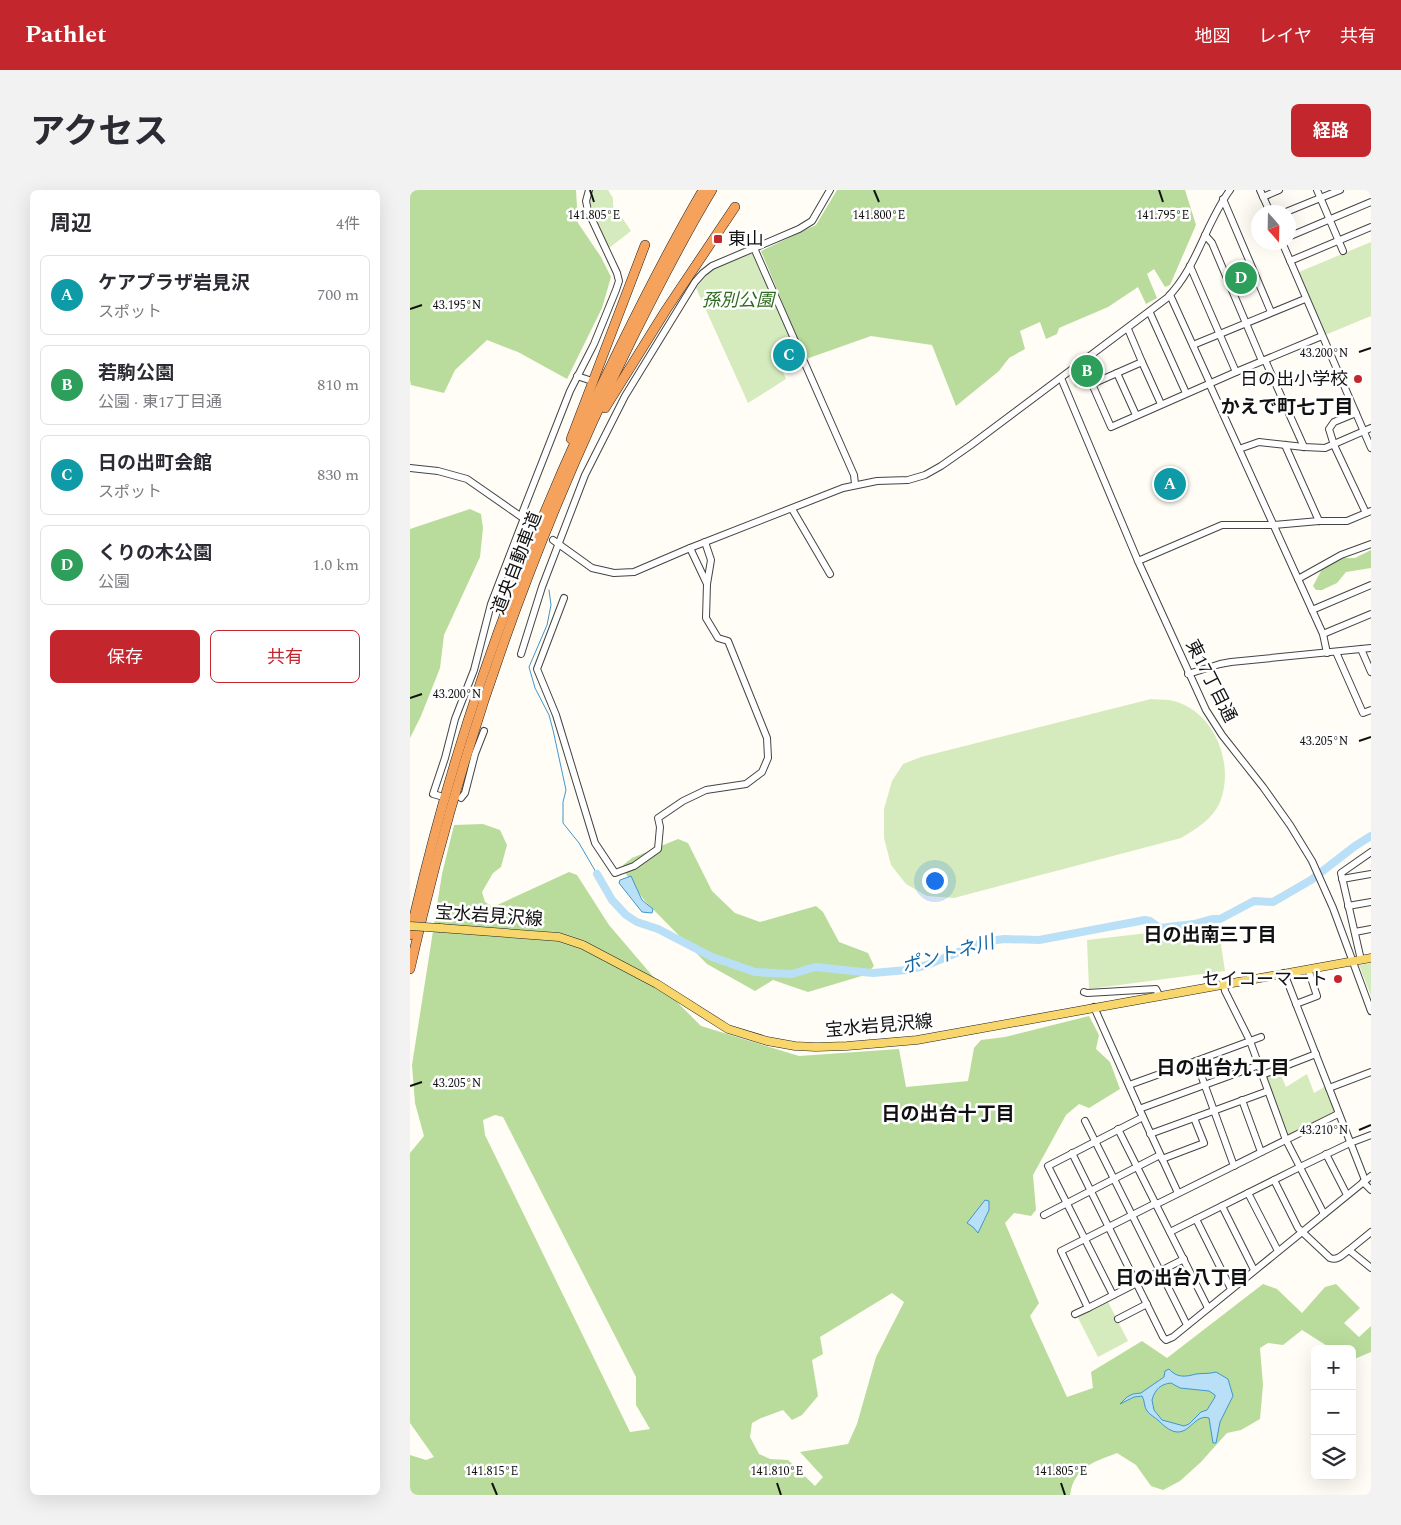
<!DOCTYPE html>
<html lang="ja">
<meta charset="utf-8">
<style>
body{margin:0;font-family:Spectral,"Noto Sans JP",serif;background:#f2f2f3;color:#2b2b33}
.controls{position:absolute;right:15px;bottom:15px;display:grid;overflow:hidden;border-radius:8px;box-shadow:0 5px 20px #0002}
.controls button{width:45px;height:45px;display:grid;place-items:center;padding:0;border:0;border-bottom:1px solid #e1e1e2;background:#fff;color:#2b2b33;font:25px sans-serif}
.compass{position:absolute;left:841px;top:15px;width:45px;height:45px;border-radius:50%;background:#fff;box-shadow:0 5px 20px #0002;rotate:160deg}
.you{position:absolute;left:524px;top:690px;width:18px;height:18px;margin:-12px;border:4px solid #fff;border-radius:50%;background:#1a73e8;box-shadow:0 0 0 8px #1a73e833}
.badge{display:grid;place-items:center;width:32px;height:32px;border-radius:50%;background:#c4262e;color:#fff;font-size:16px;font-weight:700}
.pin{position:absolute;translate:-50% -50%;border:2px solid #fff;box-shadow:0 1px 5px #0006}
.list{margin:0;padding:0;list-style:none}
h2{display:flex;justify-content:space-between;align-items:center;height:65px;margin:0;padding:0 20px;font-size:21px}
h2 small{font-size:16px;font-weight:400;color:#7c7c81}
.list li{display:grid;grid-template-columns:32px 1fr auto;gap:15px;align-items:center;box-sizing:border-box;height:80px;margin:0 10px 10px;padding:0 10px;border:1px solid #e1e1e2;border-radius:8px}
.list b{display:block;font-size:19px;white-space:nowrap}
.list p{margin:0;font-size:16px;white-space:nowrap;color:#7c7c81}
.list em{font-size:16px;font-style:normal;color:#7c7c81}
.actions{display:flex;gap:10px;padding:15px 20px}
.actions a{flex:1;padding:11px 0;border:1px solid #c4262e;border-radius:8px;text-align:center;font-size:18px;color:#c4262e}
.actions .main{background:#c4262e;color:#fff}
.icon{flex:none;width:28px;height:28px;fill:none;stroke:currentColor;stroke-width:2;stroke-linecap:round;stroke-linejoin:round}
.map{position:relative;flex:none;width:961px;height:1305px;overflow:hidden;border-radius:8px}
header{display:flex;align-items:center;gap:30px;box-sizing:border-box;height:70px;padding:0 25px;background:#c4262e;color:#fff}
header strong{font-size:24px}
nav{display:flex;gap:28px;margin-inline-start:auto;font-size:18px}
.intro{display:flex;align-items:center;justify-content:space-between;box-sizing:border-box;height:120px;padding:0 30px}
h1{margin:0;font-size:35px}
.button{padding:12px 22px;border-radius:8px;background:#c4262e;color:#fff;font-size:18px;font-weight:700}
main{display:flex;gap:30px;padding:0 30px}
aside{flex:1;background:#fff;border-radius:8px;box-shadow:0 5px 20px #0002}
.map>svg:first-child{display:block}
</style>
<header>
<strong>Pathlet</strong>
<nav><a>地図</a><a>レイヤ</a><a>共有</a></nav>
</header>
<div class="intro"><h1>アクセス</h1><a class="button">経路</a></div>
<main>
<aside>
<h2>周辺<small>4件</small></h2>
<ul class="list">
<li><span class="badge" style="background:#0f9aa8">A</span><div><b>ケアプラザ岩見沢</b><p>スポット</p></div><em>700 m</em></li>
<li><span class="badge" style="background:#2e9e5b">B</span><div><b>若駒公園</b><p>公園 · 東17丁目通</p></div><em>810 m</em></li>
<li><span class="badge" style="background:#0f9aa8">C</span><div><b>日の出町会館</b><p>スポット</p></div><em>830 m</em></li>
<li><span class="badge" style="background:#2e9e5b">D</span><div><b>くりの木公園</b><p>公園</p></div><em>1.0 km</em></li>
</ul>
<div class="actions"><a class="main">保存</a><a>共有</a></div>
</aside>
<div class="map">
<svg width="961" height="1305" viewBox="0 0 961 1305">
<rect width="100%" height="100%" fill="#fffdf5"/>
<g fill="#d5ebbd">
<path d="M 182,0 L 198,0 L 203,8 L 203,15 L 206,23 L 211,26 L 221,41 L 199,58 C 190,42 173,18 182,0 Z"/>
<polygon points="961,52 961,126 915,145 889,82"/>
<polygon points="342,63 382,152 364,161 376,189 338,213 286,98 303,78"/>
<polygon points="840,74 848,92 823,102 815,83"/>
<polygon points="680,175 686,190 665,197 662,188"/>
<path d="M 741,509 C 748,510 757,509 764,511 C 805,522 825,575 810,612 C 803,629 786,639 771,648 L 544,708 L 517,706 L 496,694 L 481,675 L 474,648 L 474,619 L 482,591 L 493,574 L 511,567 Z"/>
<polygon points="808,735 815,781 679,799 677,750"/>
<polygon points="961,773 961,806 949,775"/>
<polygon points="869,881 876,897 897,884 904,903 916,896 927,923 876,948 854,886"/>
<polygon points="697,1110 718,1151 688,1167 667,1126"/>
</g>
<g fill="#b9dc9c" fill-rule="evenodd">
<polygon points="0,0 166,0 168,33 191,67 201,87 192,118 157,189 108,162 77,150 45,180 34,203 1,195 0,190"/>
<polygon points="427,0 775,0 786,35 760,95 755,97 744,79 737,84 747,108 736,114 728,97 698,117 649,138 647,144 636,149 630,132 610,141 615,159 599,168 589,181 546,216 522,155 461,146 396,169 351,61 406,35"/>
<polygon points="60,319 71,324 73,338 70,367 34,445 30,478 11,526 0,548 0,339"/>
<polygon points="961,360 961,378 936,382 927,393 912,400 906,400 903,396 912,379 919,374 933,368 945,368"/>
<path d="M 73,634 L 90,640 L 97,655 L 91,677 L 83,683 L 72,702 L 75,712 L 83,717 L 159,682 L 167,685 L 199,735 L 252,797 L 291,836 L 389,866 L 489,859 L 496,897 L 558,891 L 564,858 L 571,850 L 595,847 L 679,826 L 689,845 L 686,859 L 700,872 L 710,899 L 679,918 L 669,914 L 656,925 L 623,985 L 626,1020 L 621,1026 L 604,1023 L 595,1033 L 629,1113 L 620,1126 L 657,1207 L 683,1198 L 681,1182 L 732,1151 L 757,1168 L 853,1094 L 867,1099 L 892,1123 L 915,1097 L 926,1094 L 950,1118 L 934,1133 L 949,1147 L 961,1136 L 961,1162 L 942,1170 L 942,1159 L 922,1159 L 892,1140 L 873,1155 L 858,1153 L 850,1158 L 853,1195 L 850,1229 L 831,1240 L 817,1243 L 791,1272 L 770,1291 L 753,1300 L 741,1296 L 726,1275 L 707,1263 C 684,1272 664,1277 660,1305 L 0,1305 L 0,1265 L 16,1270 L 24,1267 L 0,1233 L 0,963 L 14,946 L 5,913 L 2,875 L 32,684 L 44,635 ZM 85,925 L 93,927 L 226,1187 L 226,1215 L 240,1239 L 220,1242 L 75,945 L 73,930 ZM 482,1103 L 494,1112 L 466,1167 L 447,1234 L 438,1254 L 390,1262 L 413,1287 L 405,1296 L 378,1270 L 360,1269 L 349,1264 L 340,1247 L 342,1233 L 351,1228 L 373,1220 L 382,1230 L 392,1225 L 408,1206 L 402,1170 L 413,1164 L 410,1147 Z"/>
<polygon points="268,649 278,653 302,701 325,723 350,732 406,716 413,722 429,752 458,763 464,776 455,785 398,802 363,790 345,801 297,774 234,710 216,684 213,675 222,668"/>
</g>
<g fill="#b9e0f7" stroke="#3f96cf" fill-rule="evenodd">
<polygon points="221,686 232,710 243,719 242,723 232,722 209,693 210,690"/>
<polygon points="575,1010 579,1011 579,1020 568,1043 563,1037 557,1033"/>
<path d="M 759,1179 C 767,1188 775,1187 786,1184 C 793,1183 799,1184 806,1182 L 818,1189 L 823,1206 L 810,1232 L 806,1253 L 803,1253 L 799,1228 C 781,1222 777,1260 749,1231 C 746,1228 740,1225 737,1221 C 734,1217 735,1211 732,1206 L 724,1207 L 710,1214 L 717,1207 L 723,1204 L 731,1203 L 754,1187 L 755,1181 ZM 761,1193 L 770,1198 L 799,1201 L 805,1205 L 805,1207 L 797,1220 L 791,1222 L 779,1234 L 774,1236 L 752,1230 L 744,1220 L 742,1210 C 745,1199 751,1194 761,1193 Z"/>
</g>
<g fill="none" stroke-linecap="round" stroke-linejoin="round">
<polyline stroke="#3f96cf" stroke-width="1" points="139,400 141,415 137,435 119,477 125,498 139,525 143,540 156,600 153,612 153,633 169,653 187,684"/>
<polyline stroke="#b9e0f7" stroke-width="8" points="187,684 202,710 216,725 227,732 248,739 302,767 345,782 382,784 405,777 463,783 497,780 517,775 573,752 594,749 629,750 735,730 740,731 750,738 784,734 802,729 810,729 844,711 863,712 901,690 945,656 961,646"/>
<g stroke="#444" stroke-width="8">
<g id="minor">
<polyline points="850,0 860,22"/>
<polyline points="907,0 933,61"/>
<polyline points="853,7 869,0"/>
<polyline points="813,9 861,122"/>
<polyline points="876,22 930,0"/>
<polyline points="795,45 802,53 852,171"/>
<polyline points="878,47 961,12"/>
<polyline points="872,52 961,258"/>
<polyline points="344,58 444,285 445,294"/>
<polyline points="880,71 961,37"/>
<polyline points="780,76 826,182"/>
<polyline points="760,105 800,193"/>
<polyline points="740,123 776,203"/>
<polyline points="718,139 732,172 682,194 701,237 826,182 912,146"/>
<polyline points="783,155 895,109"/>
<polyline points="855,170 894,257"/>
<polyline points="732,172 751,214"/>
<polyline points="707,183 726,225"/>
<polyline points="167,186 179,190"/>
<polyline points="651,188 728,371 796,520 812,545 853,597 880,635 902,671 923,718 961,821"/>
<polyline points="799,193 913,444 917,463"/>
<polyline points="946,223 924,232 919,239 924,255 956,323"/>
<polyline points="875,255 909,331"/>
<polyline points="829,259 849,252 894,257 915,258 961,238"/>
<polyline points="0,278 28,281 57,289 123,335"/>
<polyline points="382,319 420,384"/>
<polyline points="111,326 160,201 184,154 206,100 209,91 207,83 178,21 176,11 179,0"/>
<path d="M 143,350 L 182,378 L 204,383 L 224,382 L 280,358 L 433,298 L 467,291 L 498,290 L 515,285 L 531,276 L 561,255 L 757,108 C 787,78 795,34 820,0"/>
<polyline points="280,358 297,394 301,370 295,352"/>
<polyline points="728,371 812,335 864,335 909,331 937,331 961,321"/>
<polyline points="888,389 931,365 961,354"/>
<polyline points="154,408 127,479 146,525 185,653 205,683 224,676 248,659 250,637 248,628 273,611 296,600 336,594 352,582 358,568 357,548 318,451 308,448 296,428 297,394"/>
<polyline points="902,420 961,395"/>
<polyline points="913,444 961,424"/>
<polyline points="951,459 961,482"/>
<polyline points="926,462 953,523 961,520"/>
<polyline points="111,464 132,397 175,285 215,206 285,92 293,83 302,76 389,39 402,31 420,0"/>
<polyline points="778,484 810,474 821,472 961,458"/>
<polyline points="30,606 23,604 35,568 45,529 64,480 81,414 114,328"/>
<polyline points="51,608 55,603 65,564 74,541"/>
<polyline points="932,689 961,684"/>
<polyline points="938,716 961,712"/>
<polyline points="945,742 961,739"/>
<polyline points="951,770 931,683 961,662"/>
<polyline points="874,783 955,990"/>
<polyline points="814,795 815,801 840,851 876,950 914,1024"/>
<polyline points="674,802 677,803 746,799 749,805"/>
<polyline points="886,814 907,806 898,779"/>
<polyline points="684,817 733,927 638,976 703,1105"/>
<polyline points="852,885 906,864"/>
<polyline points="719,895 786,871"/>
<polyline points="919,898 961,882"/>
<polyline points="832,910 851,962"/>
<polyline points="729,919 849,875"/>
<polyline points="733,927 768,1003"/>
<polyline points="675,931 777,1135"/>
<polyline points="708,939 798,1118"/>
<polyline points="740,944 784,928"/>
<polyline points="662,963 753,1147 756,1150 763,1147 961,986"/>
<polyline points="916,964 937,1005"/>
<polyline points="752,969 794,953 784,928 858,901"/>
<polyline points="824,976 786,871 851,847"/>
<path d="M 864,990 L 888,1038 L 920,1068 C 928,1071 933,1064 939,1060 L 961,1078"/>
<polyline points="953,992 961,1000"/>
<polyline points="838,1003 868,1061"/>
<polyline points="747,1014 928,924"/>
<polyline points="812,1016 844,1080"/>
<polyline points="634,1025 750,965"/>
<polyline points="786,1029 821,1099"/>
<polyline points="760,1042 890,977 940,953 961,945"/>
<polyline points="939,1060 961,1042"/>
<polyline points="678,1118 774,1069"/>
<polyline points="665,1124 678,1118 651,1061 746,1013"/>
<polyline points="708,1129 737,1114"/>
</g>
</g>
<g stroke="#222" stroke-width="9">
<polyline id="major" points="30,738 149,747 173,755 247,794 318,839 357,851 385,856 406,857 437,856 507,850 961,768"/>
</g>
<g stroke="#222" stroke-width="10">
<g id="highway">
<polyline points="195,218 256,120 325,17"/>
<polyline points="161,249 235,55"/>
<path d="M 0,745 C 45,542 118,343 210,157 C 236,104 263,51 293,0"/>
<path d="M 0,779 C 49,561 123,349 222,149 C 247,99 273,48 302,0"/>
</g>
</g>
<use href="#minor" stroke="#fff" stroke-width="6"/>
<use href="#major" stroke="#f9d66b" stroke-width="8"/>
<use href="#highway" stroke="#f5a25d" stroke-width="9"/>
<g stroke="#222" stroke-width="9" stroke-linecap="butt">
<polyline id="major-bridge" points="0,736 30,738"/>
</g>
<use href="#major-bridge" stroke="#f9d66b" stroke-width="8"/>
</g>
<path fill="none" stroke="#111" stroke-width="2" d="M 180,0 L 184,12M 464,0 L 469,12M 749,0 L 753,12M 0,119 L 12,115M 949,162 L 961,158M 0,508 L 12,504M 949,551 L 961,547M 0,896 L 12,892M 949,940 L 961,935M 82,1293 L 87,1305M 367,1293 L 371,1305M 651,1293 L 655,1305"/>
<g fill="#c4262e" stroke="#fff" stroke-width="2">
<rect x="303" y="44" width="10" height="10" rx="2.5"/>
<circle cx="948" cy="189" r="5"/>
<circle cx="928" cy="789" r="5"/>
</g>
<g text-anchor="middle" dominant-baseline="central" stroke-width="5" stroke-linejoin="round" paint-order="stroke">
<g font-size="18" fill="#111" stroke="#fff" text-anchor="end">
<text x="318" y="49" text-anchor="start">東山</text>
<text x="938" y="189">日の出小学校</text>
<text x="918" y="789">セイコーマート</text>
</g>
<g font-size="18" font-style="italic" fill="#2f6b1f" stroke="#fff">
<text x="328" y="110">孫別公園</text>
</g>
<g font-size="18" fill="#111" stroke="#fff">
<text transform="translate(107 373) rotate(-69)">道央自動車道</text>
<text transform="translate(801 491) rotate(63)">東17丁目通</text>
<text transform="translate(79 726) rotate(4)">宝水岩見沢線</text>
<text transform="translate(469 836) rotate(-5)">宝水岩見沢線</text>
</g>
<g font-size="19" font-weight="bold" fill="#111" stroke="#fff">
<text x="877" y="217">かえで町七丁目</text>
<text x="800" y="745">日の出南三丁目</text>
<text x="813" y="878">日の出台九丁目</text>
<text x="538" y="924">日の出台十丁目</text>
<text x="772" y="1088">日の出台八丁目</text>
</g>
<g font-size="19" font-style="italic" fill="#1768a6" stroke="#fff">
<text transform="translate(538 765) rotate(-16)">ポントネ川</text>
</g>
</g>
<g font-size="12" text-anchor="middle" fill="#111" stroke="#fff" stroke-width="5" stroke-linejoin="round" paint-order="stroke">
<text x="184" y="29">141.805°E</text>
<text x="469" y="29">141.800°E</text>
<text x="753" y="29">141.795°E</text>
<text x="47" y="119">43.195°N</text>
<text x="914" y="167">43.200°N</text>
<text x="47" y="508">43.200°N</text>
<text x="914" y="555">43.205°N</text>
<text x="47" y="897">43.205°N</text>
<text x="914" y="944">43.210°N</text>
<text x="82" y="1285">141.815°E</text>
<text x="367" y="1285">141.810°E</text>
<text x="651" y="1285">141.805°E</text>
</g>
</svg>
<div class="controls">
<button>+</button>
<button>−</button>
<button><svg class="icon" aria-label="layers" viewBox="0 0 24 24"><path d="M12 4l9 5-9 5-9-5zM3 14l9 5 9-5"/></svg></button>
</div>
<svg class="compass" viewBox="-18 -18 36 36"><path d="M0-13l5 13h-10z" fill="#e53935"/><path d="M0 13l5-13h-10z" fill="#7c7c81"/></svg>
<div class="you"></div>
<div class="pin badge" style="left:760px;top:294px;background:#0f9aa8">A</div>
<div class="pin badge" style="left:677px;top:181px;background:#2e9e5b">B</div>
<div class="pin badge" style="left:379px;top:165px;background:#0f9aa8">C</div>
<div class="pin badge" style="left:831px;top:88px;background:#2e9e5b">D</div>
</div>
</main>
